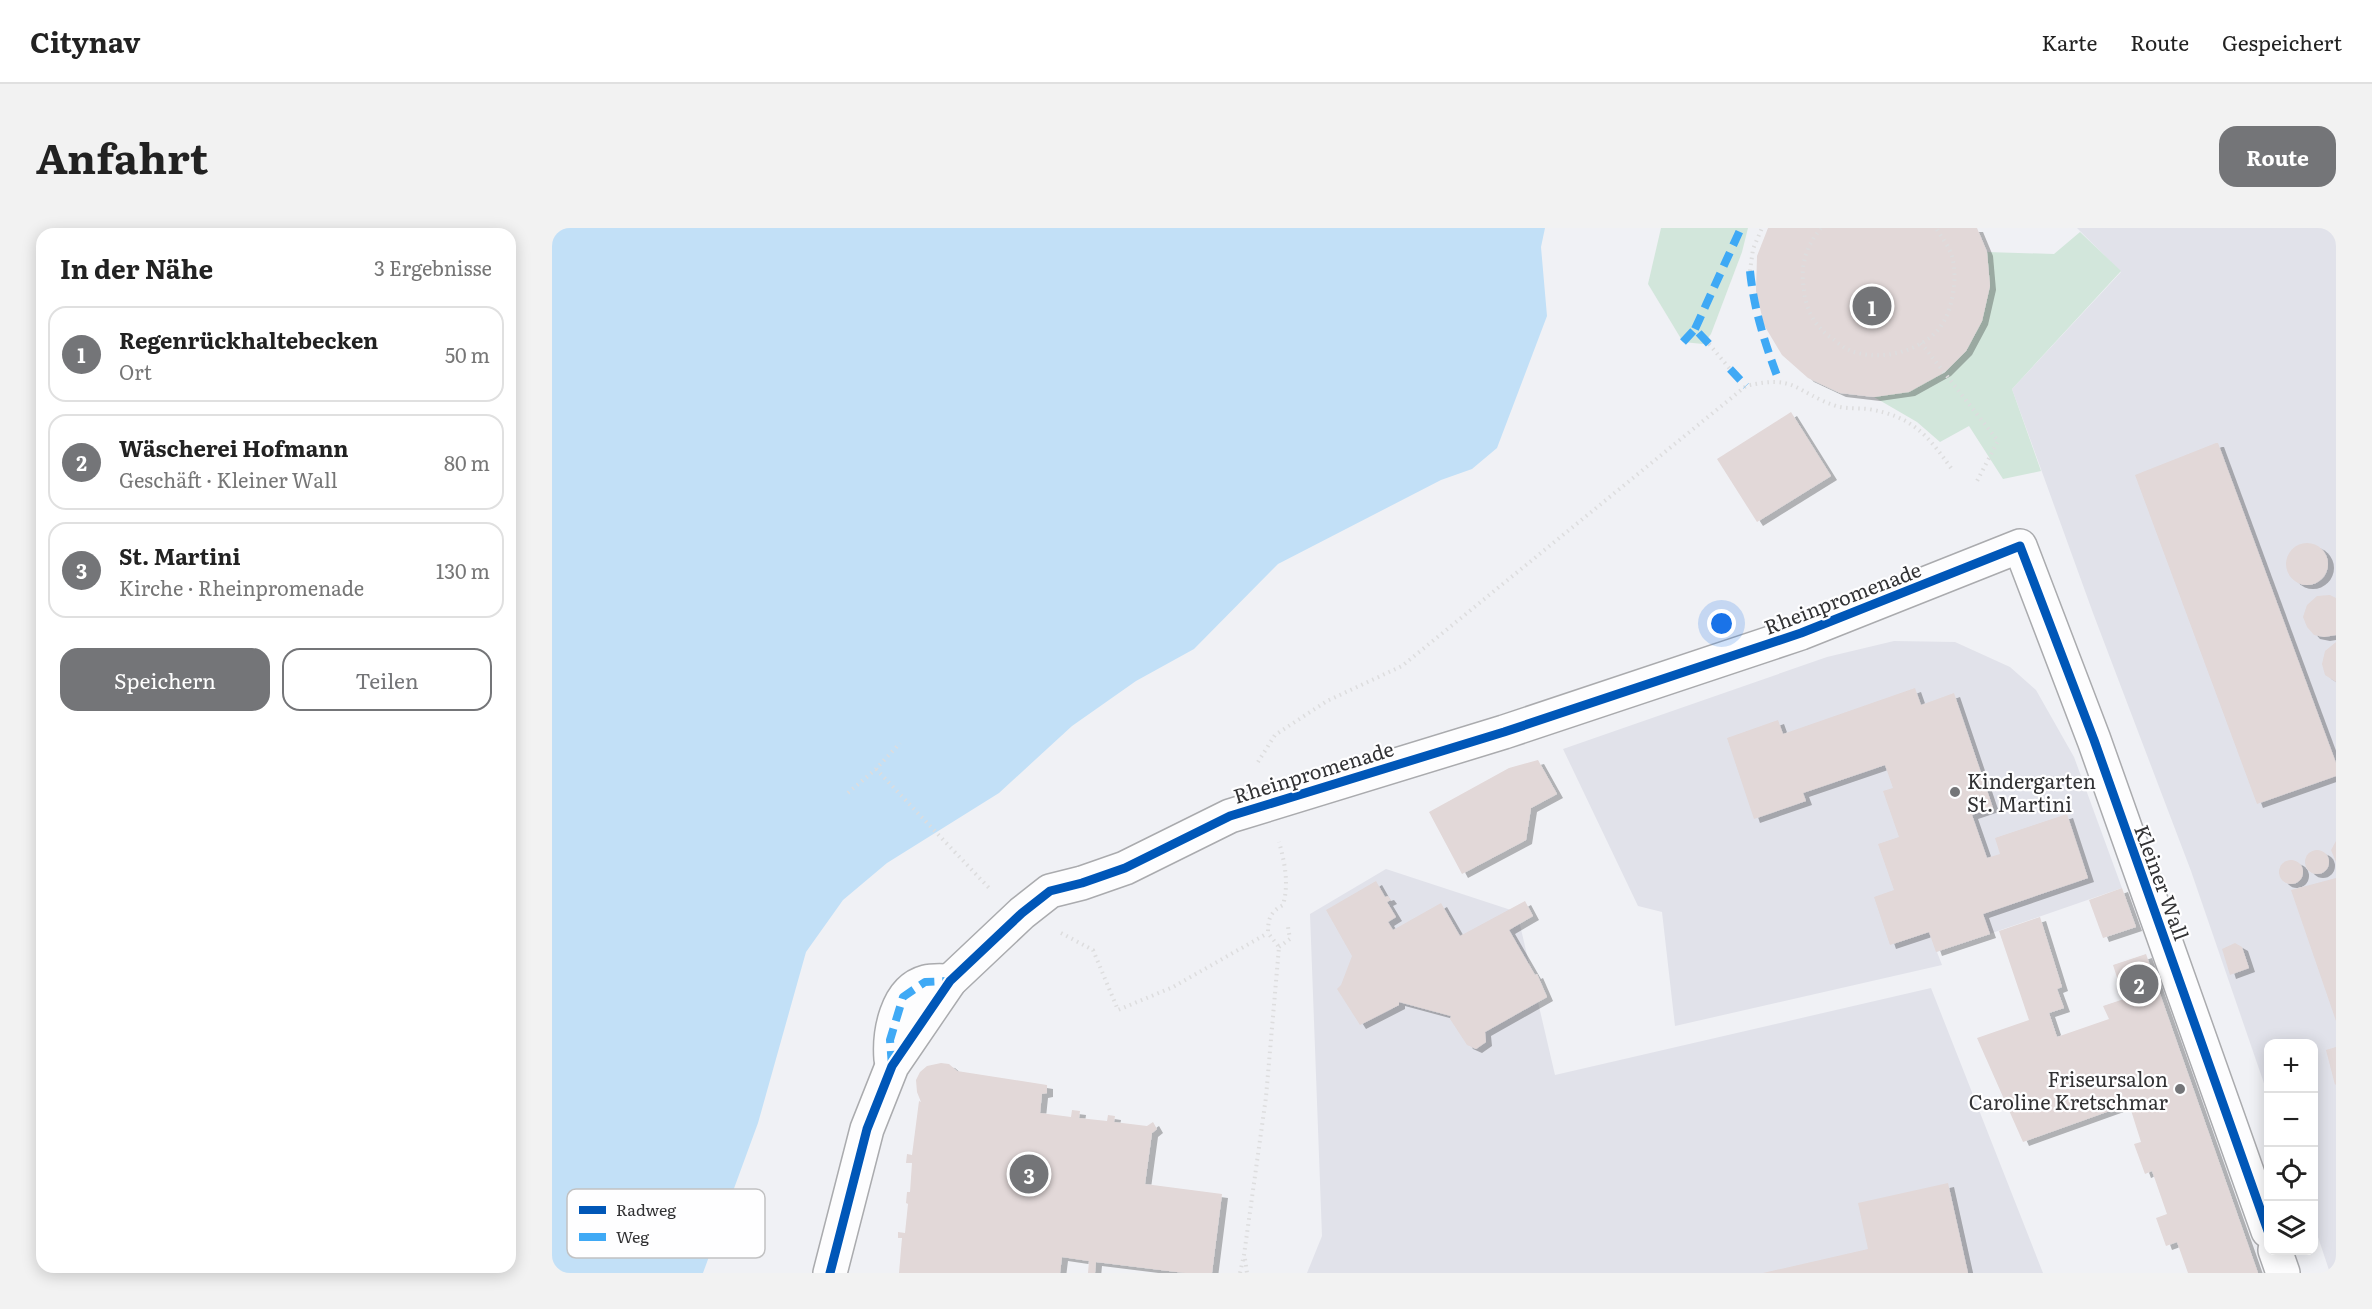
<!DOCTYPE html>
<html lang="de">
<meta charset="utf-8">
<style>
body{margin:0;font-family:Literata,serif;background:#f2f2f2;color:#222}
.controls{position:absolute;right:18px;bottom:18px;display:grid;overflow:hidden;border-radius:12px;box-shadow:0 3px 15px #0003}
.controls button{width:54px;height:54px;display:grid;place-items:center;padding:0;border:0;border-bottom:2px solid #e0e0e0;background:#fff;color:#222;font:30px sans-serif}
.you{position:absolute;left:1170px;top:396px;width:21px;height:21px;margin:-15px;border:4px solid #fff;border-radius:50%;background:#1a73e8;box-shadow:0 0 0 9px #1a73e833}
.badge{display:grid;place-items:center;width:39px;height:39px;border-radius:50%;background:#747578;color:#fff;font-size:20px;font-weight:700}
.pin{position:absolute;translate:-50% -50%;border:3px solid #fff;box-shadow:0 2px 6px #0006}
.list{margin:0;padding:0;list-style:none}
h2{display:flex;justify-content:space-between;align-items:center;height:78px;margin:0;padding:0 24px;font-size:26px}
h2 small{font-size:20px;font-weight:400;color:#767676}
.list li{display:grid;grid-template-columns:39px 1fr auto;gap:18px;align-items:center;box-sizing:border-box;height:96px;margin:0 12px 12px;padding:0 12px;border:2px solid #e0e0e0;border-radius:18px}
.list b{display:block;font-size:22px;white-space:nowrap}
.list p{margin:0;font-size:20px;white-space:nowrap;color:#767676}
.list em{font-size:20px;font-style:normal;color:#767676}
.actions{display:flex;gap:12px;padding:18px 24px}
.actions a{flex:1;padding:14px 0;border:2px solid #747578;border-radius:18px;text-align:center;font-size:21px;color:#747578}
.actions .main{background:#747578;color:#fff}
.icon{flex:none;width:33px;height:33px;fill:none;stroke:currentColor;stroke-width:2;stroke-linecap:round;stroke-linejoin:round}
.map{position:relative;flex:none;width:1784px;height:1045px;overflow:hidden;border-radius:18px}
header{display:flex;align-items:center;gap:36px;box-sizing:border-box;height:84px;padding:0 30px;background:#fff;border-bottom:2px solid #e0e0e0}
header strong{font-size:28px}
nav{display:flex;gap:33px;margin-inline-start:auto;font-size:21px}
.intro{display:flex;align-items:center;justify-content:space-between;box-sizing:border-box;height:144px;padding:0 36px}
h1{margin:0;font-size:42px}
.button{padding:15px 27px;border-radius:18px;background:#747578;color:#fff;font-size:21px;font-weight:700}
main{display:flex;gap:36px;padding:0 36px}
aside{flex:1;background:#fff;border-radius:18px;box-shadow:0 3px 15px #0003}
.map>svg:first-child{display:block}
</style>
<header>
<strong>Citynav</strong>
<nav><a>Karte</a><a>Route</a><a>Gespeichert</a></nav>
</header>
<div class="intro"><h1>Anfahrt</h1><a class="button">Route</a></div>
<main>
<aside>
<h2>In der Nähe<small>3 Ergebnisse</small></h2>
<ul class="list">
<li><span class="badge">1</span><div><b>Regenrückhaltebecken</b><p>Ort</p></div><em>50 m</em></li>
<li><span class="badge">2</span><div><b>Wäscherei Hofmann</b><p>Geschäft · Kleiner Wall</p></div><em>80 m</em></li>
<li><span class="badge">3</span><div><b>St. Martini</b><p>Kirche · Rheinpromenade</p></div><em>130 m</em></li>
</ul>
<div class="actions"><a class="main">Speichern</a><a>Teilen</a></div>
</aside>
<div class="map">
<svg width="1784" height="1045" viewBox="0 0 1784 1045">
<defs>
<filter id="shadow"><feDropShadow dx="6" dy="4" stdDeviation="0" flood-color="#0004"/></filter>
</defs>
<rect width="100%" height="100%" fill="#f0f1f5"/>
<g fill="#e1e2ea">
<polygon points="1525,0 1784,0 1784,1045 1778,1045 1762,997 1762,816 1716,816 1716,867 1639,643 1541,385 1460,161 1569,44"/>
<polygon points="1342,413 1403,414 1458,439 1484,462 1522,529 1570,660 1385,724 1390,737 1123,798 1110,684 1086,678 1011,521 1275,429"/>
<polygon points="834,641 965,684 1003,847 1379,760 1491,1045 755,1045 770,1008 758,686"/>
</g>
<g fill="#d2e6db">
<polygon points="1109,0 1196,0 1190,24 1159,106 1151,116 1131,114 1096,56"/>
<polygon points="1528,4 1569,43 1460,161 1489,243 1451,251 1417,198 1388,214 1365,194 1322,169 1357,163 1393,144 1414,123 1430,93 1438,58 1435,24 1502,26"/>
</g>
<polygon fill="#c2e0f7" points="0,0 993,0 989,19 995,88 945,220 920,241 889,252 726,336 642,421 584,453 520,498 447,565 335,635 291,672 254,724 206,895 151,1045 0,1045"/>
<g fill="#e2d8d8" filter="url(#shadow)">
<polygon points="1216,0 1425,0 1435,24 1438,58 1430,93 1414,123 1393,144 1357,164 1322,169 1288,165 1256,150 1230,127 1212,97 1204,63 1205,28"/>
<polygon points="1239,184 1279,248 1205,294 1165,231"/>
<polygon points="1664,215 1666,215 1784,535 1784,548 1705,576 1583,247"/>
<circle cx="1755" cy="336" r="21"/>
<polygon points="1778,367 1784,370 1784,407 1772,409 1762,407 1755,399 1751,389 1755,377 1765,368"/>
<polygon points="1784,414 1784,454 1773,447 1770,436 1773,423"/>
<polygon points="1363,460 1369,477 1402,465 1441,580 1420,587 1435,630 1448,626 1443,610 1515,586 1536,650 1431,686 1438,706 1384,724 1377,704 1338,717 1322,669 1342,662 1326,616 1347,609 1331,563 1341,560 1333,537 1251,565 1254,573 1202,591 1175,510 1226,492 1231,506"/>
<polygon points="986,532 1005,566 979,580 974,612 910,646 877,584 957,540"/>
<polygon points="1784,613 1784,634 1779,622"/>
<circle cx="1765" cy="634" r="12"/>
<circle cx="1739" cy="644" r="12"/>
<polygon points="1784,650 1784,793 1739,662"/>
<polygon points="824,653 833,669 836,668 839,672 835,674 844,689 836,694 841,702 889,675 908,708 973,673 981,688 957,702 983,747 985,746 995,769 933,804 934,814 924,821 915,817 898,791 899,788 847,774 847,777 808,797 785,761 789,757 800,728 774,682"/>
<polygon points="1570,660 1584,699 1551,710 1537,672"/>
<polygon points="1488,689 1510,759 1505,761 1512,780 1497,785 1505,809 1557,791 1551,778 1572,771 1561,737 1594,726 1706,1045 1636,1045 1625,1014 1614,1018 1604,990 1615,986 1600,943 1593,946 1582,916 1589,914 1577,876 1471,914 1425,810 1477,792 1447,703"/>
<polygon points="1683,715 1690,719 1697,740 1678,747 1670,721"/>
<polygon points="1784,819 1784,856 1783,857 1774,822"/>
<polygon points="389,835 397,836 405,843 495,857 495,865 490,866 488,885 519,889 520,882 528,883 527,890 555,893 556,887 563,888 562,894 595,898 601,894 605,901 600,905 593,956 670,966 660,1045 633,1045 544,1034 543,1045 536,1045 537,1033 510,1029 508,1045 347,1045 350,1010 346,1010 346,1004 353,1005 356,976 354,975 355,964 358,964 360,935 354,935 355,926 360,927 367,873 369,874 365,864 364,852 368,844 375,838"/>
<polygon points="1396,955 1416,1045 1211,1045 1316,1021 1306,975"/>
</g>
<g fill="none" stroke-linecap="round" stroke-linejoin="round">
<g stroke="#aaabae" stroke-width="36">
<g id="minor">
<path d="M 339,831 C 337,805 344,762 374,754 C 381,752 391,753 398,753"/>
<polyline points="1723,1022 1731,1045"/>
<polyline points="278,1045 315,901 340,838 398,753 470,685 498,663 530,655 573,640 678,588 952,504 1249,405 1468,318 1542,512 1716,1003"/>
</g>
</g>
<g stroke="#ddddde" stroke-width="4" stroke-dasharray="1.5 4.5" stroke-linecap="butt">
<path d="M 1269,0 C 1253,20 1248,38 1252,63 C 1254,82 1263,98 1278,109 C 1284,113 1290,119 1297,122 C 1325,134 1365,125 1386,102 C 1401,84 1406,50 1400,28 C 1397,19 1389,8 1384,0"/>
<polyline points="1198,43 1201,21 1210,0"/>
<polyline points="1369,115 1446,213 1424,255"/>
<polyline points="1157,116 1178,141"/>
<path d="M 706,534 L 723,507 L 775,473 L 850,438 L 1194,158 C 1244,146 1243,164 1284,178 C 1294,181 1306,180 1316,181 C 1359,188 1375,206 1399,240"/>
<polyline points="324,541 437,660"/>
<polyline points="296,565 324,541 348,515"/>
<polyline points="509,705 541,722 566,782 621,759 716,705"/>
<polyline points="727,719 738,711 736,699"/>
<polyline points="693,1031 695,1045"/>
<path d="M 688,1045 L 692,1027 L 714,869 L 727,719 L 716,705 C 716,691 718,684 731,677 C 737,656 733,635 727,614"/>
</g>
<use href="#minor" stroke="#fdfdfe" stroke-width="33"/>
<g stroke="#3fa9f5" stroke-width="8" stroke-dasharray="15 8" stroke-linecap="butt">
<path d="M 1198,43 C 1202,82 1213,116 1227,153"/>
<polyline points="1143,101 1189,0"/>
<polyline points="1131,114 1143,101 1157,116"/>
<polyline points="1178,141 1194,158"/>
<polyline points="340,838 338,812 351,769 373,754 398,753"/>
</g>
<g stroke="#fefeff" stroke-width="13">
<polyline id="cycleway" points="278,1045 315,901 340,838 398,753 470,685 498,663 530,655 573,640 678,588 952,504 1249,405 1468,318 1542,512 1716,1003"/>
</g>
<use href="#cycleway" stroke="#0057b8" stroke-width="9"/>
</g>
<g fill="#747578" stroke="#fefeff" stroke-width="2">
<circle cx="1403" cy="564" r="6"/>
<circle cx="1628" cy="861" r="6"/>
</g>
<g text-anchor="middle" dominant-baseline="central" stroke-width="4.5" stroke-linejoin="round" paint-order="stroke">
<g font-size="20" fill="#323234" stroke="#fefeff">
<text transform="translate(1290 369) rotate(-21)">Rheinpromenade</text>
<text transform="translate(761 543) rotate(-17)">Rheinpromenade</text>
<text transform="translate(1611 654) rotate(70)">Kleiner Wall</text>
</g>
<g font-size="20" fill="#323234" stroke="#fefeff" text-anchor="start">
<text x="1415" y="552">Kindergarten<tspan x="1415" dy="23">St. Martini</tspan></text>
<text x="1616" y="850" text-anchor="end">Friseursalon<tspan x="1616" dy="23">Caroline Kretschmar</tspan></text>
</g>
</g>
<rect x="15" y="961" width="198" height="69" rx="9" fill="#fefeff" stroke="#c1c1c2" stroke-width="1.5"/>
<rect x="27" y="978" width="27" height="8" fill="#0057b8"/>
<rect x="27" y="1005" width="27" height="8" fill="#3fa9f5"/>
<g font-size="16" fill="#323234">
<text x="64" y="988">Radweg</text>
<text x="64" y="1015">Weg</text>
</g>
</svg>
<div class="controls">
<button>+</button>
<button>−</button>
<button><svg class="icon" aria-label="locate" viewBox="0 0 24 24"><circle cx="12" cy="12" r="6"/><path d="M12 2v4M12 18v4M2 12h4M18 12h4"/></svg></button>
<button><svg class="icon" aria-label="layers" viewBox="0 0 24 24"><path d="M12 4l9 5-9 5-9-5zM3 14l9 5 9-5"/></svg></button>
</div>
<div class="you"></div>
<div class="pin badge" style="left:1320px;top:78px">1</div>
<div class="pin badge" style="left:1587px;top:756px">2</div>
<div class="pin badge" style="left:477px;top:946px">3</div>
</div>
</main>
